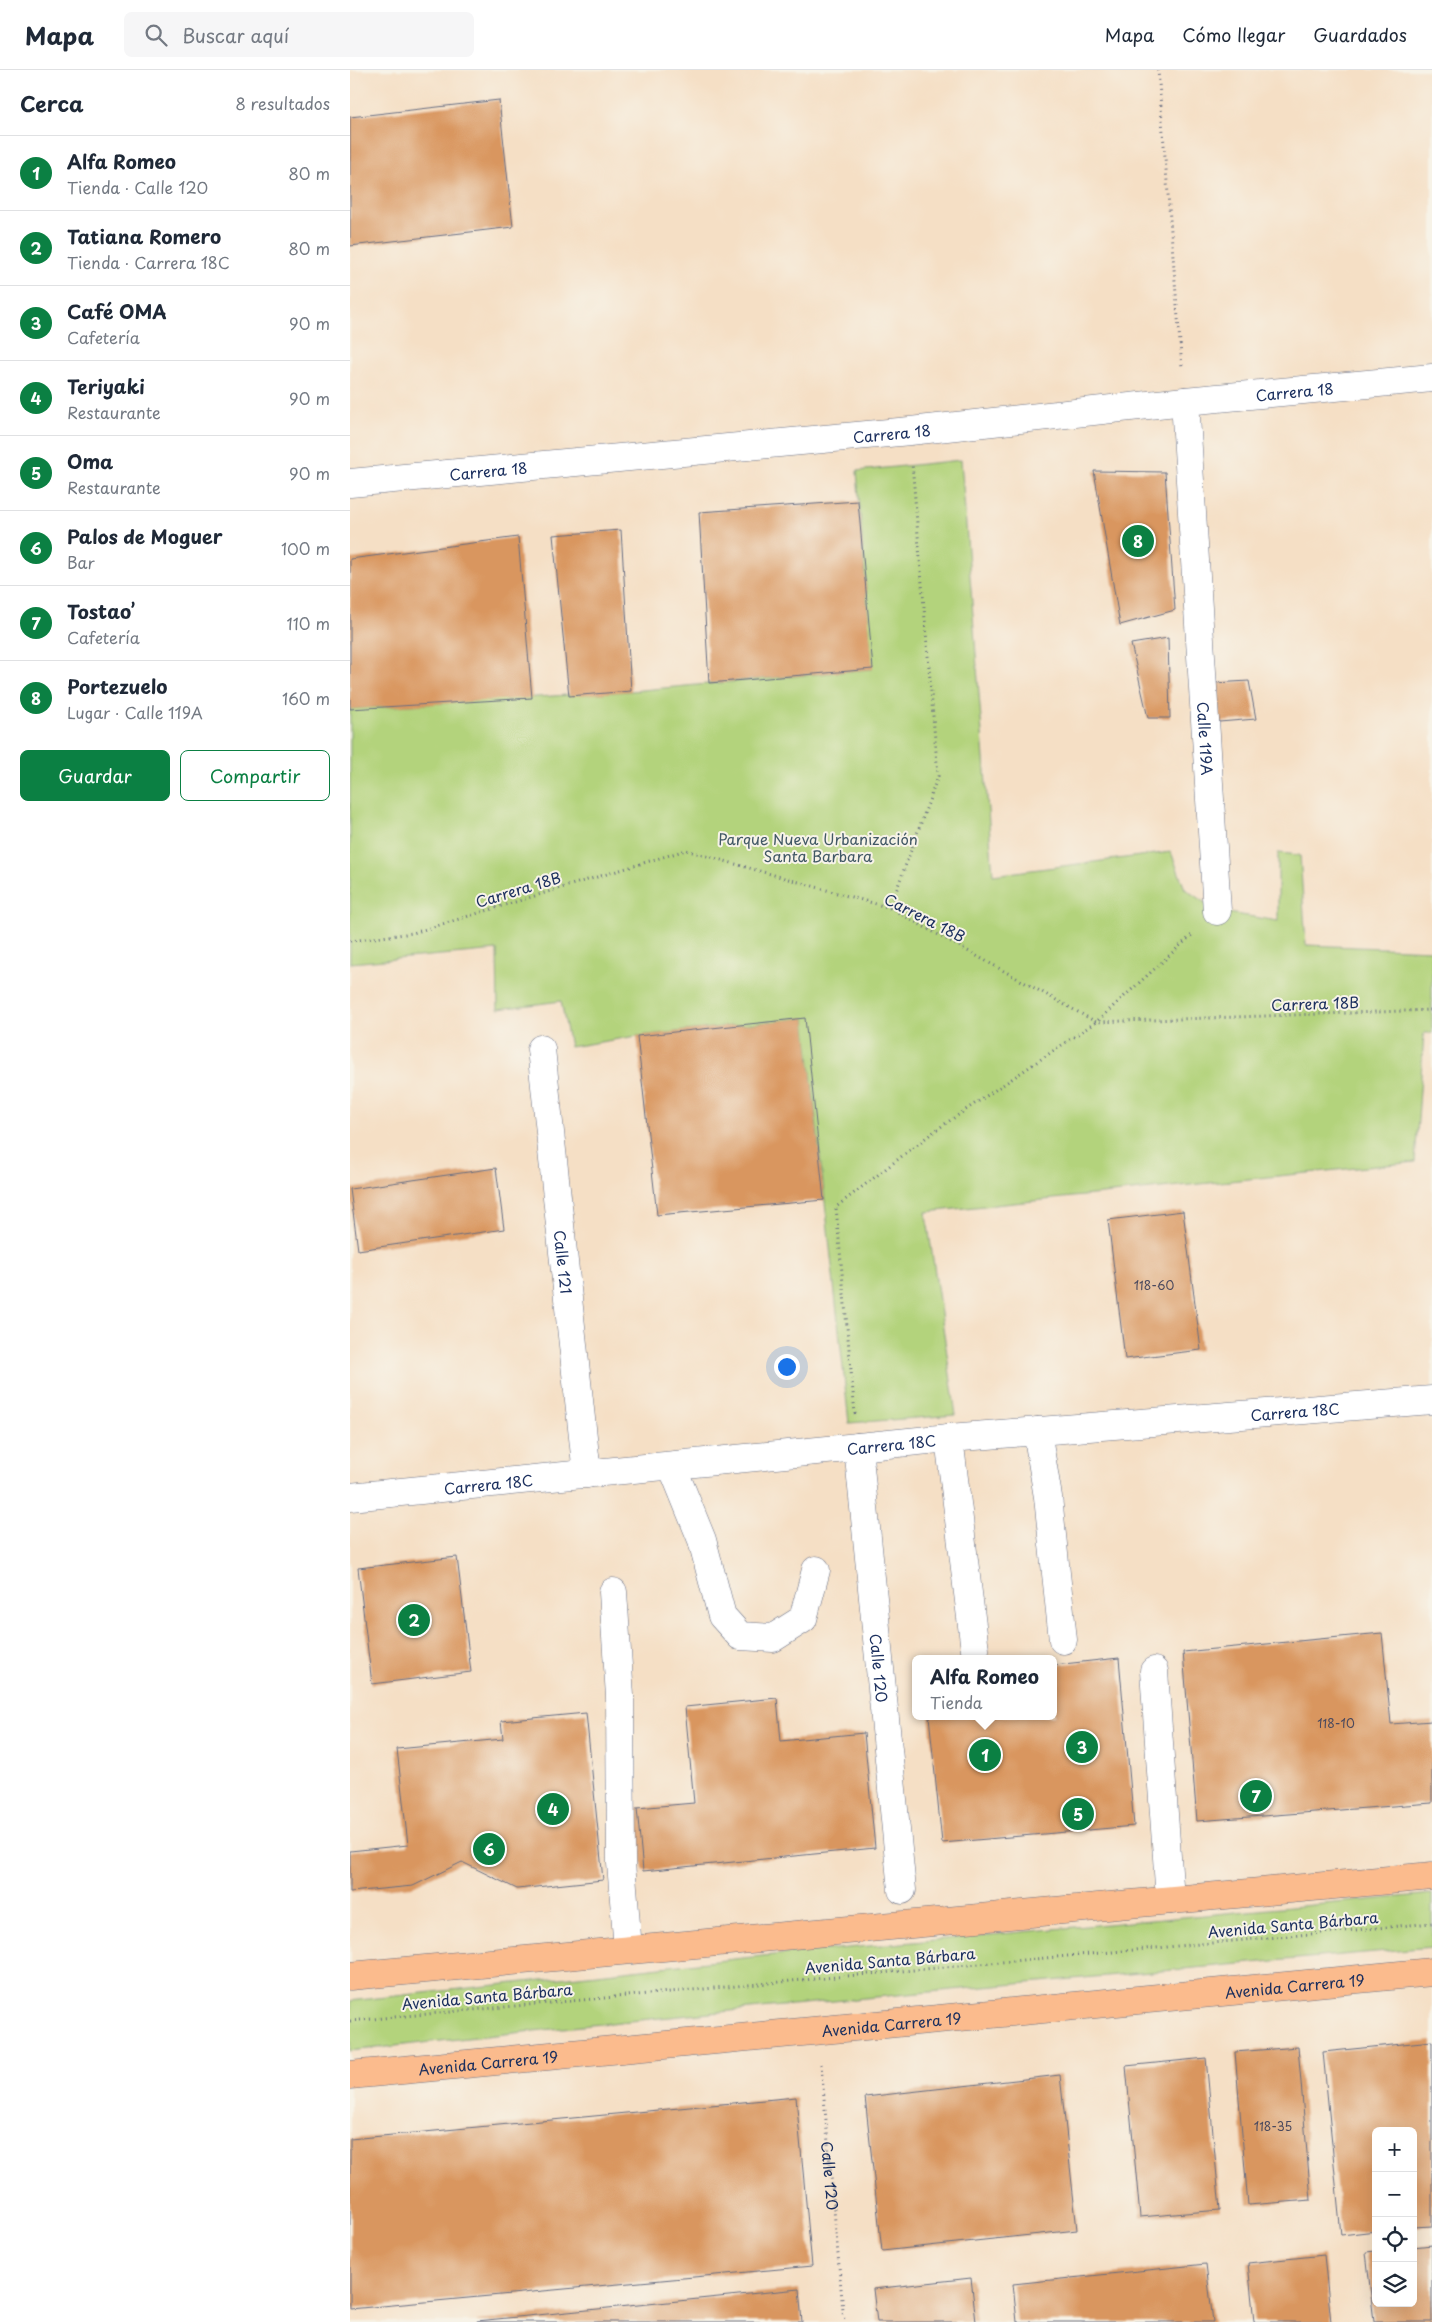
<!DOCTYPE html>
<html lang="es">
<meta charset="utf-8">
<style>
body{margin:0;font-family:"Playpen Sans",sans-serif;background:#f6f6f7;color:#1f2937}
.controls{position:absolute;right:15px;bottom:15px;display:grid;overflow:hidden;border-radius:8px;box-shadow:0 5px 20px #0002}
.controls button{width:45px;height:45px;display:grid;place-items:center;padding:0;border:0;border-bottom:1px solid #e0e1e3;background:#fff;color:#1f2937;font:25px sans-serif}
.you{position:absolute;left:436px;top:1296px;width:18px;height:18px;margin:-12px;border:4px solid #fff;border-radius:50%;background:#1a73e8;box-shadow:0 0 0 8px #1a73e833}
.badge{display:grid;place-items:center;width:32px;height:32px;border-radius:50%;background:#0b8043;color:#fff;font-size:16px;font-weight:700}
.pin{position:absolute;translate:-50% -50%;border:2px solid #fff;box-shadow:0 1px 5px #0006}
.popup{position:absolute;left:562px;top:1585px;width:145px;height:65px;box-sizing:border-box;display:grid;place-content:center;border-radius:8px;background:#fff;filter:drop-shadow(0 1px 4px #0005);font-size:16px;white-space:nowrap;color:#747a83}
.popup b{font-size:19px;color:#1f2937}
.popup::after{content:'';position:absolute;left:50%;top:100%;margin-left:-10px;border:10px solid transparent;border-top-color:#fff}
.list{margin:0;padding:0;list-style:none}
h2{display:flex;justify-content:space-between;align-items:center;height:65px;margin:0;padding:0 20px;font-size:21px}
h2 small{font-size:16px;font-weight:400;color:#747a83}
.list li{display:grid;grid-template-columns:32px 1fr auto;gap:15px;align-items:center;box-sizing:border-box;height:75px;padding:0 20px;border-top:1px solid #e0e1e3}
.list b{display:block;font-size:19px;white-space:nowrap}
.list p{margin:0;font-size:16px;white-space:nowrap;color:#747a83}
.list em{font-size:16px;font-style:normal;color:#747a83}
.actions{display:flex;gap:10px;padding:15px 20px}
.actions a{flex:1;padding:11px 0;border:1px solid #0b8043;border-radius:8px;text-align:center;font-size:18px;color:#0b8043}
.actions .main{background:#0b8043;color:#fff}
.icon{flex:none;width:28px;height:28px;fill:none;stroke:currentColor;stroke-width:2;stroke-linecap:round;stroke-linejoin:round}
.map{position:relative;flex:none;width:1082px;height:2252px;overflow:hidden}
header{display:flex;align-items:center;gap:30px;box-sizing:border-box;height:70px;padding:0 25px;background:#fff;border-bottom:1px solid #e0e1e3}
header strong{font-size:24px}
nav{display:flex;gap:28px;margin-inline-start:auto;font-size:18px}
.search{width:350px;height:45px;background:#f6f6f7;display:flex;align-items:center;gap:12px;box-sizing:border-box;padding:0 18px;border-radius:8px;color:#747a83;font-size:19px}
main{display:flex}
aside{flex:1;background:#fff}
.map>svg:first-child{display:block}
</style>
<header>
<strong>Mapa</strong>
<div class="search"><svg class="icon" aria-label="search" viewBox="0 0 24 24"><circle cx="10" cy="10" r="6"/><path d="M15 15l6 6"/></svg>Buscar aquí</div>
<nav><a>Mapa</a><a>Cómo llegar</a><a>Guardados</a></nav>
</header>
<main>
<aside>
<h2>Cerca<small>8 resultados</small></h2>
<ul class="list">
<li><span class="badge">1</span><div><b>Alfa Romeo</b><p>Tienda · Calle 120</p></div><em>80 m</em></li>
<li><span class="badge">2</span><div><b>Tatiana Romero</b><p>Tienda · Carrera 18C</p></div><em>80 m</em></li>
<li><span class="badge">3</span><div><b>Café OMA</b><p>Cafetería</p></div><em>90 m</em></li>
<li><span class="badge">4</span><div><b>Teriyaki</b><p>Restaurante</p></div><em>90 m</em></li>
<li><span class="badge">5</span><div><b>Oma</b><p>Restaurante</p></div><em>90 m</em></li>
<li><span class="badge">6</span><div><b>Palos de Moguer</b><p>Bar</p></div><em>100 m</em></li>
<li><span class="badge">7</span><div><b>Tostao’</b><p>Cafetería</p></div><em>110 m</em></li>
<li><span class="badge">8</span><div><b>Portezuelo</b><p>Lugar · Calle 119A</p></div><em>160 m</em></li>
</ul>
<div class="actions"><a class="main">Guardar</a><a>Compartir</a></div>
</aside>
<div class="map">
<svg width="1082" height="2252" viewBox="0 0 1082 2252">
<rect width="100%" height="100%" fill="#f7f3e8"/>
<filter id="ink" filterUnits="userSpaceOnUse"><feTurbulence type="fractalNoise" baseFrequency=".02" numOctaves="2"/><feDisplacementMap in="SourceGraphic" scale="10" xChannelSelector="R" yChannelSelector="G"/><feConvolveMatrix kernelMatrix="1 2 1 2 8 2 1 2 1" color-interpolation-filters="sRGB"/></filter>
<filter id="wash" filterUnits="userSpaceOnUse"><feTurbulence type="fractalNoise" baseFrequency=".0096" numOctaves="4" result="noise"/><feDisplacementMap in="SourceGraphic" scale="20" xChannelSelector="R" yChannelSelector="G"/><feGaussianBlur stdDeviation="1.12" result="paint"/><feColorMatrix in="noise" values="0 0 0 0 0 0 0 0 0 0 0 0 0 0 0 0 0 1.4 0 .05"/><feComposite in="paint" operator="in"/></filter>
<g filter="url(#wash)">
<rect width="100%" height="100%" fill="#f5dfc5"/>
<g fill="#b3d37b" stroke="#67816c">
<polygon points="611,390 643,805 821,782 835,819 867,841 928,851 928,783 950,785 956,875 1082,880 1082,963 1074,963 1065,1092 576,1142 606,1345 499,1353 455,948 287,966 220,977 211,931 148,939 147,880 0,893 0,639 281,621 522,599 507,401"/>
<path d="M 1082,1824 L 1082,1877 C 721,1909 360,1940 0,1981 L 0,1931 L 412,1886 Z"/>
</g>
<g id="blocks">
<g fill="#d9965e">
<polygon points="149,30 163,157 0,176 0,47"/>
<polygon points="744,401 815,402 825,540 770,555"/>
<polygon points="508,431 523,599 359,613 349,442"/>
<polygon points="271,460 281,621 219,626 203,465"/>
<polygon points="168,467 182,628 0,639 0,489"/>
<polygon points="818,568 820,648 798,648 781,574"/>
<polygon points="899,611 906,649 869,652 865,613"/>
<polygon points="455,948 474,1130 307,1145 287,966"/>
<polygon points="146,1098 154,1159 8,1180 0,1119"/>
<polygon points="833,1141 851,1280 775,1289 758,1150"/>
<polygon points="107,1487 121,1602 22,1614 8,1498"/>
<polygon points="1032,1563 1041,1654 1082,1651 1082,1733 847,1751 833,1582"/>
<polygon points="769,1588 784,1756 592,1773 579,1646 704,1646 704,1595"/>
<polygon points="427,1628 431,1671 514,1663 525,1778 293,1801 287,1738 344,1733 335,1637"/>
<polygon points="236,1643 253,1810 167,1819 112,1792 63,1816 0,1822 0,1781 58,1775 47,1679 153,1669 151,1651"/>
<polygon points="1082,1971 1082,2156 1063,2157 1063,2061 1026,2061 1026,2161 991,2165 973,1982"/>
<polygon points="948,1977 961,2130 898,2135 885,1982"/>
<polygon points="856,1988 870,2140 790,2147 776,1996"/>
<polygon points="710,2005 727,2160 532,2181 515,2027"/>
<polygon points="446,2027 462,2196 0,2239 0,2069"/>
<polygon points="1082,2175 1082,2252 1024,2252 1016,2182 1026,2181 1026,2233 1063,2233 1063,2177"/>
<polygon points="974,2185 981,2252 904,2252 898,2193"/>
<polygon points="856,2194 863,2252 667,2252 663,2214"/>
<polygon points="621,2208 626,2252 527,2252 523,2219"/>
<polygon points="449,2219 452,2252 127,2252 127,2251"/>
</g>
</g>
</g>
<g filter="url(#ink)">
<use href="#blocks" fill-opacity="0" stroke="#676d82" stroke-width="1"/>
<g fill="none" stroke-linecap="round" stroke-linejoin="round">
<g stroke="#676d82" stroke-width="29">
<g id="minor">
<path id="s2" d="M 835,331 L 867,841"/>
<path id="s3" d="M 0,413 L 560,361 L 835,331 L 1082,308"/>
<path id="s4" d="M 191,979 L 237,1404"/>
<polyline points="687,1361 698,1427 713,1570"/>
<polyline points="599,1368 625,1580"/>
<path id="s5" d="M 508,1377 L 552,1820"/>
<polyline points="322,1396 352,1470 372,1546 390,1566 423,1568 453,1549 466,1500"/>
<path id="s6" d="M 0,1427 L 599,1368 L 1082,1330"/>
<polyline points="263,1522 270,1626 271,1793 278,1879"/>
<polyline points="804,1601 820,1830"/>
</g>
</g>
<g stroke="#676d82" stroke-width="29">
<g id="major">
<polyline points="0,1906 1082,1806"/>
<path id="s7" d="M 0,2005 L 1082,1902"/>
</g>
</g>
<g stroke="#676d82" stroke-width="3" stroke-dasharray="1 4" stroke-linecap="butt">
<polyline points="808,0 832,298"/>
<polyline points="540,838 588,706 562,393"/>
<polyline points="0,871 63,863 336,780 540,838 746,952 1082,940"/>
<polyline points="505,1344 486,1137 586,1060 746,952 843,864"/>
<polyline points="0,1951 1082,1853"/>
<path id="s1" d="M 471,1994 L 494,2252"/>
</g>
<use href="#minor" stroke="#fff" stroke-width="28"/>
<use href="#major" stroke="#fbbb8d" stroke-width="28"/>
</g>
</g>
<g text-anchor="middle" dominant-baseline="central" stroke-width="4" stroke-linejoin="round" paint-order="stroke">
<g font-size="12" fill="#4a495e">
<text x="804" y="1215">118-60</text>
<text x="986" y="1653">118-10</text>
<text x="923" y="2056">118-35</text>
</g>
<g font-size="15" fill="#1b2f5e" stroke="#f7f3e8">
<text stroke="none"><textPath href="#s3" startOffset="949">Carrera 18</textPath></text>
<text stroke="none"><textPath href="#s3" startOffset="544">Carrera 18</textPath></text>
<text stroke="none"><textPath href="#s3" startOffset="139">Carrera 18</textPath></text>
<text stroke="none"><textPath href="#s2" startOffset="338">Calle 119A</textPath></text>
<text transform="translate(168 819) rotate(-17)">Carrera 18B</text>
<text transform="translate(575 847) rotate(27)">Carrera 18B</text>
<text transform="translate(965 933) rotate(-2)">Carrera 18B</text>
<text stroke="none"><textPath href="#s4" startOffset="214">Calle 121</textPath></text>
<text stroke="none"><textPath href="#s6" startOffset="949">Carrera 18C</textPath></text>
<text stroke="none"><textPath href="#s6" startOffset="544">Carrera 18C</textPath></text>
<text stroke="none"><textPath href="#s6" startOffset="139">Carrera 18C</textPath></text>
<text stroke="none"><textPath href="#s5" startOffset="222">Calle 120</textPath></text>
<text transform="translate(943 1854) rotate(-5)">Avenida Santa Bárbara</text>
<text transform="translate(540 1890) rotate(-5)">Avenida Santa Bárbara</text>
<text stroke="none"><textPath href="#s7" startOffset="949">Avenida Carrera 19</textPath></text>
<text transform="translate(137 1926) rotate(-5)">Avenida Santa Bárbara</text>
<text stroke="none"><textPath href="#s7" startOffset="544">Avenida Carrera 19</textPath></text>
<text stroke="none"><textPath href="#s7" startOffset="139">Avenida Carrera 19</textPath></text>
<text stroke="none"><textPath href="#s1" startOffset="112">Calle 120</textPath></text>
</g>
<g font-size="15" fill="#415865" stroke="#f7f3e8">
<text x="468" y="768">Parque Nueva Urbanización<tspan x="468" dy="17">Santa Barbara</tspan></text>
</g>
</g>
</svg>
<div class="controls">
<button>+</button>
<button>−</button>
<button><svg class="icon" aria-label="locate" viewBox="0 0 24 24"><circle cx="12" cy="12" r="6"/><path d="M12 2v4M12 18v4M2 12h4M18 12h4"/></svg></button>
<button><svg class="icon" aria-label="layers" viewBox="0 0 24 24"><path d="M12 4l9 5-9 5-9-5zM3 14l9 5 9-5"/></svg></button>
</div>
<div class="you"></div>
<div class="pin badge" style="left:635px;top:1685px">1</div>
<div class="popup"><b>Alfa Romeo</b>Tienda</div>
<div class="pin badge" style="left:64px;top:1550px">2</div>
<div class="pin badge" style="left:732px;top:1677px">3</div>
<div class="pin badge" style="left:203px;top:1739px">4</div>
<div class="pin badge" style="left:728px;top:1744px">5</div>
<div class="pin badge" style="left:139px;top:1779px">6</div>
<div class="pin badge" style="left:906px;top:1726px">7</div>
<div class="pin badge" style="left:788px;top:471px">8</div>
</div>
</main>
